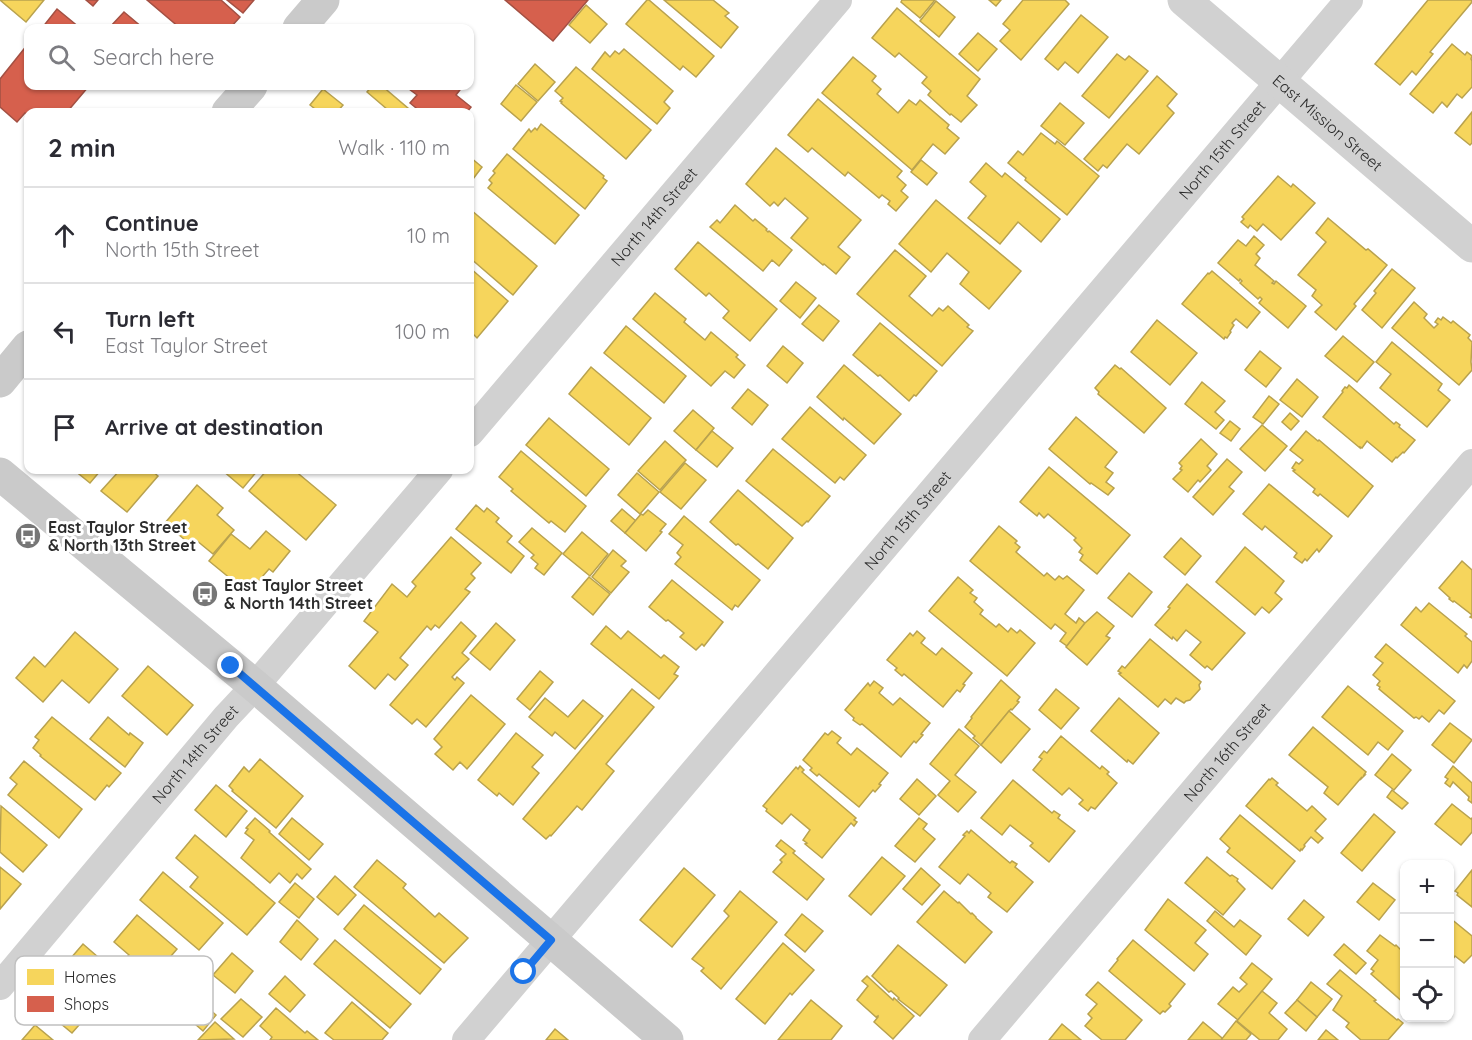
<!DOCTYPE html>
<meta charset="utf-8">
<style>
body{margin:0;font-family:Quicksand,sans-serif;background:#f7f7f7;color:#2b2b33}
.controls{position:absolute;right:18px;bottom:18px;display:grid;overflow:hidden;border-radius:12px;box-shadow:0 2px 4px #0004}
.controls button{width:54px;height:54px;display:grid;place-items:center;padding:0;border:0;border-bottom:2px solid #e1e1e2;background:#fff;color:#2b2b33;font:30px sans-serif}
.stop{position:absolute;width:18px;height:18px;margin:-14px;border:4px solid #1a73e8;border-radius:50%;background:#fff}
.stop.end{background:#1a73e8;border-color:#fff;box-shadow:0 2px 6px #0008}
.list{margin:0;padding:0;list-style:none}
h2{display:flex;justify-content:space-between;align-items:center;height:78px;margin:0;padding:0 24px;font-size:26px}
h2 small{font-size:20px;font-weight:400;color:#7c7c81}
.list li{display:grid;grid-template-columns:39px 1fr auto;gap:18px;align-items:center;box-sizing:border-box;height:96px;padding:0 24px;border-top:2px solid #e1e1e2}
.list b{display:block;font-size:22px;white-space:nowrap}
.list p{margin:0;font-size:20px;white-space:nowrap;color:#7c7c81}
.list em{font-size:20px;font-style:normal;color:#7c7c81}
.icon{flex:none;width:33px;height:33px;fill:none;stroke:currentColor;stroke-width:2;stroke-linecap:round;stroke-linejoin:round}
.map{position:relative;flex:none;width:1472px;height:1040px;overflow:hidden}
.search{position:absolute;background:#fff;box-shadow:0 2px 4px #0004;left:24px;top:24px;width:450px;height:66px;display:flex;align-items:center;gap:15px;box-sizing:border-box;padding:0 21px;border-radius:12px;color:#7c7c81;font-size:22px}
.panel{position:absolute;background:#fff;box-shadow:0 2px 4px #0004;left:24px;top:108px;width:450px;height:366px;border-radius:12px}
.map>svg:first-child{display:block}
</style>
<div class="map">
<svg width="1472" height="1040" viewBox="0 0 1472 1040">
<rect width="100%" height="100%" fill="#fff"/>
<g fill="#f6d55c" stroke="#b9a24e" stroke-width="1.5">
<polygon points="0,0 44,0 26,22"/>
<polygon points="647,0 649,0 714,56 696,77 683,66 680,70 626,24"/>
<polygon points="664,0 713,0 729,13 725,16 738,27 721,48"/>
<polygon points="902,0 935,0 920,18 901,2"/>
<polygon points="989,0 1001,0 996,6"/>
<polygon points="1023,0 1065,0 1069,4 1021,60 1000,41 1010,30 1003,24"/>
<polygon points="1428,0 1471,0 1472,2 1430,52 1433,54 1416,75 1412,71 1400,85 1375,64"/>
<polygon points="936,1 955,17 939,37 920,21"/>
<polygon points="586,5 607,24 590,43 569,25"/>
<polygon points="897,8 980,79 967,96 977,105 961,122 951,114 950,115 928,95 931,91 922,83 927,77 899,53 895,57 872,38"/>
<polygon points="1081,15 1108,37 1078,73 1065,62 1058,70 1045,59"/>
<polygon points="978,33 997,49 978,71 959,54"/>
<polygon points="1452,44 1465,55 1467,52 1472,56 1471,59 1472,61 1472,87 1462,98 1457,94 1447,107 1442,102 1433,113 1410,94"/>
<polygon points="624,49 673,91 664,102 670,108 657,124 592,69 605,52 610,57 615,51 619,54"/>
<polygon points="1117,54 1125,60 1129,56 1148,71 1109,118 1082,96"/>
<polygon points="853,57 876,76 872,81 881,89 877,94 898,113 909,100 916,105 920,100 949,125 947,128 959,138 945,154 933,144 912,170 822,93"/>
<polygon points="535,64 555,82 538,101 518,84"/>
<polygon points="576,67 651,130 626,159 561,103 562,102 560,101 563,98 555,91"/>
<polygon points="1157,76 1177,94 1167,106 1174,113 1139,154 1127,144 1107,168 1103,165 1098,171 1084,159"/>
<polygon points="516,85 537,102 521,121 501,104"/>
<polygon points="372,86 382,86 409,109 408,111 410,112 386,112 388,110 367,92"/>
<polygon points="323,89 343,105 337,112 319,112 310,105"/>
<polygon points="818,99 902,171 897,177 906,185 901,191 908,197 896,211 888,204 890,201 882,195 879,198 848,172 845,176 812,148 808,152 788,135"/>
<polygon points="1060,103 1084,123 1065,145 1041,126"/>
<polygon points="1472,112 1472,143 1470,145 1455,133"/>
<polygon points="541,124 604,176 603,178 607,181 585,209 513,149 529,129 531,132 535,128 537,130"/>
<polygon points="1041,133 1055,144 1057,141 1099,176 1067,215 1025,180 1026,178 1008,163 1018,151 1023,155"/>
<polygon points="776,148 861,220 838,247 850,257 836,274 824,264 823,265 791,238 808,218 785,198 778,206 774,202 770,206 746,184"/>
<polygon points="507,154 579,215 555,244 488,188 492,183 489,180 495,173 493,171"/>
<polygon points="470,157 482,167 470,183"/>
<polygon points="921,160 937,173 927,185 911,172"/>
<polygon points="986,163 1002,177 1005,173 1060,219 1041,242 1018,222 1000,244 968,218 986,196 970,182"/>
<polygon points="1278,176 1291,187 1293,184 1315,203 1281,240 1263,224 1257,231 1250,225 1248,228 1241,222 1244,219 1242,217"/>
<polygon points="936,200 1021,271 989,309 960,284 969,272 947,253 931,272 899,244"/>
<polygon points="735,205 753,221 755,219 767,229 766,230 768,232 769,231 792,250 779,266 772,260 763,271 710,227 717,220 720,223"/>
<polygon points="471,210 537,266 513,295 470,258 470,211"/>
<polygon points="1328,218 1366,250 1368,249 1387,265 1354,304 1356,306 1336,330 1315,312 1322,305 1312,296 1316,290 1298,275 1326,242 1316,233"/>
<polygon points="1254,236 1264,245 1256,254 1260,258 1255,265 1274,281 1272,283 1274,284 1276,281 1306,306 1288,328 1259,303 1262,299 1260,297 1258,299 1240,283 1242,281 1240,279 1239,281 1218,263 1238,240 1246,246"/>
<polygon points="698,242 777,309 750,341 723,318 729,311 709,293 706,296 675,269"/>
<polygon points="895,250 926,276 909,296 932,316 939,308 943,311 948,306 969,325 967,327 973,331 942,366 857,294"/>
<polygon points="470,268 508,301 477,338 470,331"/>
<polygon points="1392,269 1415,288 1382,328 1362,310 1376,293 1374,291"/>
<polygon points="1212,271 1260,312 1247,328 1236,319 1232,323 1234,325 1230,331 1231,332 1227,338 1225,337 1224,339 1182,304 1208,273 1209,274"/>
<polygon points="796,282 816,298 800,318 780,301"/>
<polygon points="655,293 686,319 684,322 705,340 711,332 738,355 736,357 745,365 734,378 725,371 711,386 633,319"/>
<polygon points="1414,302 1427,314 1424,318 1434,328 1438,324 1435,322 1438,318 1441,320 1443,317 1451,323 1453,321 1470,335 1468,338 1472,342 1471,362 1472,370 1459,385 1392,328"/>
<polygon points="819,305 839,321 823,341 802,324"/>
<polygon points="1157,320 1197,353 1170,385 1131,352"/>
<polygon points="880,323 937,371 916,396 914,395 909,401 880,375 878,376 853,355"/>
<polygon points="626,326 686,376 664,403 604,353"/>
<polygon points="1343,336 1374,362 1357,382 1325,356"/>
<polygon points="1392,342 1442,384 1438,390 1450,400 1427,427 1380,388 1391,374 1376,362"/>
<polygon points="783,346 803,363 787,383 767,366"/>
<polygon points="1260,351 1281,368 1266,387 1245,370"/>
<polygon points="844,365 901,414 874,444 844,418 843,420 817,397"/>
<polygon points="1115,365 1120,369 1121,368 1166,408 1144,433 1098,394 1099,392 1095,388"/>
<polygon points="591,367 651,418 629,445 569,394"/>
<polygon points="1297,379 1318,397 1302,417 1280,400"/>
<polygon points="1202,382 1225,401 1215,412 1224,420 1216,429 1185,404"/>
<polygon points="1349,385 1394,424 1396,422 1400,425 1399,427 1415,440 1404,453 1403,452 1397,458 1396,457 1392,462 1367,441 1362,448 1360,447 1360,448 1323,417 1343,392 1342,391 1345,387 1347,388"/>
<polygon points="748,389 768,405 752,425 732,408"/>
<polygon points="1269,396 1279,404 1263,424 1253,417"/>
<polygon points="810,407 866,455 844,480 840,477 835,483 782,439"/>
<polygon points="693,410 714,428 696,450 674,431"/>
<polygon points="1290,413 1299,421 1291,430 1282,422"/>
<polygon points="1076,417 1117,452 1105,467 1113,473 1106,482 1114,488 1108,495 1091,483 1090,484 1049,449"/>
<polygon points="549,418 609,469 586,496 526,445"/>
<polygon points="1230,421 1240,429 1231,441 1220,433"/>
<polygon points="1262,425 1287,446 1265,471 1240,449"/>
<polygon points="712,431 733,448 717,467 696,450"/>
<polygon points="1306,431 1318,441 1319,440 1373,486 1348,517 1320,494 1318,496 1313,492 1315,489 1293,471 1295,470 1292,468 1296,462 1299,464 1303,460 1290,450"/>
<polygon points="1201,439 1217,454 1207,466 1211,470 1200,482 1198,480 1188,492 1173,479 1182,470 1180,469 1182,466 1179,463"/>
<polygon points="665,441 686,460 660,490 638,471"/>
<polygon points="773,449 830,496 808,522 807,521 802,526 746,481"/>
<polygon points="521,451 586,506 565,532 551,521 549,523 511,491 513,489 499,477"/>
<polygon points="1227,459 1242,472 1229,487 1234,491 1213,515 1193,497"/>
<polygon points="685,463 706,480 681,509 660,492"/>
<polygon points="1049,467 1130,535 1097,574 1080,560 1083,555 1079,552 1082,548 1074,540 1076,538 1048,514 1044,518 1039,513 1037,516 1020,502"/>
<polygon points="74,470 101,470 90,483"/>
<polygon points="120,470 151,470 158,476 127,512 101,491"/>
<polygon points="222,470 258,470 243,488"/>
<polygon points="267,470 294,470 336,505 306,540 249,491"/>
<polygon points="637,473 659,492 640,514 618,495"/>
<polygon points="1269,484 1332,536 1319,552 1317,549 1307,561 1305,559 1302,563 1294,557 1297,553 1265,526 1262,530 1243,514"/>
<polygon points="197,485 223,508 217,515 234,530 213,554 196,540 192,546 165,523"/>
<polygon points="738,490 793,538 768,569 738,544 736,545 710,522"/>
<polygon points="476,505 484,512 487,508 499,518 496,522 512,536 507,542 524,556 511,573 456,529"/>
<polygon points="622,509 636,521 625,533 611,521"/>
<polygon points="648,510 666,524 660,531 662,532 646,551 625,533 641,514 643,515"/>
<polygon points="684,516 760,580 738,607 735,605 732,610 675,564 681,557 677,553 683,545 669,534"/>
<polygon points="999,526 1017,541 1015,543 1020,547 1016,552 1044,576 1047,573 1055,580 1059,576 1063,579 1067,576 1084,590 1065,614 1076,623 1079,618 1085,623 1067,646 1060,641 1066,633 1055,624 1051,629 970,561"/>
<polygon points="532,528 562,553 544,575 535,568 538,564 531,558 534,555 519,542"/>
<polygon points="266,531 290,551 273,572 269,569 248,593 209,561 231,534 250,549"/>
<polygon points="582,532 608,554 590,576 563,554"/>
<polygon points="451,537 481,563 471,574 475,578 465,589 470,592 439,628 435,625 431,630 427,626 400,658 408,665 395,680 388,674 375,689 349,666 378,632 364,621 392,584 407,597 416,586 412,582"/>
<polygon points="1181,538 1201,556 1185,575 1164,557"/>
<polygon points="1245,547 1284,581 1275,593 1282,599 1269,613 1262,607 1255,615 1216,582"/>
<polygon points="613,550 626,561 621,566 629,572 611,593 592,577"/>
<polygon points="1462,561 1472,570 1472,618 1470,617 1472,615 1454,601 1453,602 1449,599 1450,598 1439,588"/>
<polygon points="1129,573 1152,592 1132,617 1108,598"/>
<polygon points="589,577 610,594 593,615 572,597"/>
<polygon points="958,577 973,590 970,593 977,598 974,602 983,610 980,614 996,627 999,624 1008,632 1011,628 1017,633 1020,630 1035,643 1007,676 929,611"/>
<polygon points="672,580 723,622 704,646 702,644 696,650 680,637 684,633 668,620 666,621 649,607"/>
<polygon points="1187,584 1245,633 1212,670 1207,666 1205,668 1190,655 1201,642 1186,630 1177,641 1173,637 1172,639 1155,625 1170,608 1168,607"/>
<polygon points="1429,603 1467,634 1465,636 1472,642 1472,661 1467,668 1464,665 1458,673 1401,625 1416,607 1421,612"/>
<polygon points="1097,612 1114,626 1106,636 1110,638 1087,665 1066,647 1085,623"/>
<polygon points="461,622 476,636 462,653 469,659 452,677 455,680 457,677 464,683 426,727 417,719 412,724 390,705"/>
<polygon points="496,623 515,640 490,670 470,653"/>
<polygon points="606,626 621,639 628,631 661,658 664,655 679,667 674,674 678,676 659,699 591,644"/>
<polygon points="917,631 925,638 921,643 936,655 942,648 972,673 963,684 965,685 960,692 957,690 943,707 904,674 902,676 895,670 897,668 887,660 910,633 913,636"/>
<polygon points="75,632 118,669 89,703 62,680 43,702 16,678 34,657 45,667"/>
<polygon points="1150,639 1201,682 1199,685 1200,689 1190,700 1186,701 1184,703 1176,698 1171,704 1165,699 1158,707 1119,674 1121,673 1118,671 1122,666 1125,668"/>
<polygon points="1386,644 1455,701 1444,714 1439,710 1429,722 1422,716 1419,719 1416,717 1414,718 1379,689 1380,687 1377,685 1380,681 1373,675 1383,663 1375,657"/>
<polygon points="148,666 193,705 167,735 122,696"/>
<polygon points="540,671 553,682 530,710 517,699"/>
<polygon points="1001,680 1020,697 1017,701 1019,702 1012,710 1011,709 1009,711 981,745 973,738 975,736 965,727 972,718 971,717"/>
<polygon points="874,681 883,688 879,693 893,705 900,698 930,723 921,734 923,735 916,743 914,741 901,757 862,724 860,725 853,720 854,718 845,710 868,683 870,686"/>
<polygon points="1348,686 1403,731 1388,750 1378,742 1368,755 1322,717"/>
<polygon points="632,689 654,707 606,764 614,771 582,810 577,806 551,836 550,835 546,839 523,819"/>
<polygon points="1056,689 1079,708 1061,729 1039,710"/>
<polygon points="471,695 505,724 467,769 460,762 453,770 435,754 442,747 434,739"/>
<polygon points="545,698 568,717 583,700 603,716 575,749 555,732 552,736 529,717"/>
<polygon points="1119,698 1159,733 1133,764 1128,760 1127,762 1091,731"/>
<polygon points="1009,711 1030,729 1001,763 981,745"/>
<polygon points="52,717 121,773 109,787 107,785 95,800 40,756 41,755 33,748 39,740 35,737"/>
<polygon points="108,717 129,735 130,733 143,743 125,767 90,739"/>
<polygon points="1450,723 1472,740 1454,763 1432,745"/>
<polygon points="1313,727 1366,772 1364,775 1365,775 1361,779 1361,778 1338,805 1324,793 1328,787 1289,755"/>
<polygon points="959,729 979,746 955,775 976,792 958,812 938,795 950,781 930,764"/>
<polygon points="832,731 841,738 837,743 851,755 857,748 888,773 879,784 881,785 875,792 873,790 859,807 819,774 817,776 810,770 812,768 803,760 825,733 828,735"/>
<polygon points="516,733 543,755 532,767 539,773 513,805 499,793 497,796 478,780"/>
<polygon points="1061,736 1100,769 1102,766 1109,772 1107,774 1117,783 1095,809 1091,807 1088,811 1079,804 1083,800 1069,788 1062,795 1033,770 1042,759 1039,757 1044,751 1047,753"/>
<polygon points="1392,754 1411,770 1394,790 1375,775"/>
<polygon points="260,759 303,796 276,828 232,791 233,790 229,786 244,767 249,772"/>
<polygon points="24,761 82,809 59,838 8,795 17,784 10,778"/>
<polygon points="800,766 804,770 802,772 856,818 854,820 857,822 854,826 851,823 822,858 805,844 807,843 803,840 810,830 791,814 782,824 766,811 767,809 763,806 796,767 798,769"/>
<polygon points="1453,766 1472,783 1472,803 1468,800 1469,797 1453,782 1450,787 1445,783 1448,779 1445,777"/>
<polygon points="1272,778 1278,783 1276,785 1307,811 1312,806 1326,819 1315,831 1323,838 1318,843 1311,837 1304,845 1305,846 1302,850 1301,849 1300,851 1246,806 1269,779 1270,780"/>
<polygon points="917,779 936,796 919,815 900,799"/>
<polygon points="1013,780 1052,813 1054,811 1060,815 1058,818 1075,831 1049,862 1030,846 1033,843 1010,825 1002,835 981,818"/>
<polygon points="216,785 247,811 226,837 195,810"/>
<polygon points="1392,790 1408,803 1402,809 1387,797"/>
<polygon points="1452,804 1471,819 1472,818 1472,832 1461,845 1435,824"/>
<polygon points="1,806 47,845 23,872 0,852"/>
<polygon points="1374,814 1395,832 1362,871 1341,853"/>
<polygon points="1240,815 1295,861 1272,889 1227,852 1230,848 1220,839"/>
<polygon points="255,818 270,831 269,832 311,869 302,879 297,874 290,883 279,873 270,883 241,858 254,840 245,833 248,829 246,828"/>
<polygon points="292,818 323,844 309,860 279,834"/>
<polygon points="919,818 927,824 923,829 935,839 915,862 895,846"/>
<polygon points="971,830 1010,863 1012,861 1017,864 1015,867 1033,882 1007,912 988,897 991,893 968,874 960,884 939,867 965,836 963,835 967,831 969,833"/>
<polygon points="195,835 275,903 247,935 190,887 198,877 176,858"/>
<polygon points="781,840 795,851 793,853 824,879 807,900 773,872 782,862 780,860 786,854 776,846"/>
<polygon points="882,857 905,876 871,915 849,896"/>
<polygon points="1207,857 1230,876 1232,875 1238,879 1237,881 1245,889 1223,915 1185,883"/>
<polygon points="377,860 406,884 403,888 435,917 439,913 468,938 444,963 354,887"/>
<polygon points="0,867 21,884 0,909"/>
<polygon points="684,868 715,895 672,947 640,920"/>
<polygon points="921,868 940,885 922,905 903,889"/>
<polygon points="1472,870 1472,907 1457,895 1458,893 1455,891"/>
<polygon points="163,872 223,923 199,950 140,900"/>
<polygon points="335,876 356,895 338,915 317,897"/>
<polygon points="295,883 314,899 299,918 279,902"/>
<polygon points="1373,883 1395,900 1379,920 1357,902"/>
<polygon points="740,891 777,922 721,989 701,971 704,968 692,959 729,916 724,911"/>
<polygon points="944,891 958,903 959,902 971,914 972,913 976,917 976,918 992,932 965,963 917,922"/>
<polygon points="1168,899 1206,930 1195,943 1208,954 1194,971 1145,930"/>
<polygon points="1304,900 1324,917 1308,936 1288,919"/>
<polygon points="364,905 441,969 420,994 344,929"/>
<polygon points="1215,911 1234,927 1240,920 1261,936 1246,955 1207,921"/>
<polygon points="802,914 823,931 805,952 785,935"/>
<polygon points="137,915 177,949 153,977 128,956 129,955 114,942"/>
<polygon points="1450,918 1472,936 1472,955 1464,963 1455,956 1450,963"/>
<polygon points="297,920 318,939 301,960 280,942"/>
<polygon points="1380,935 1395,946 1396,945 1404,953 1404,1003 1371,974 1374,971 1371,969 1378,960 1367,951"/>
<polygon points="335,940 411,1004 390,1028 314,964"/>
<polygon points="1133,940 1185,984 1169,1004 1171,1006 1165,1012 1163,1011 1160,1014 1109,971 1118,960 1117,959"/>
<polygon points="783,943 814,970 792,995 790,993 765,1024 736,999"/>
<polygon points="83,944 121,977 109,991 115,996 102,1011 58,973"/>
<polygon points="1344,944 1366,963 1356,974 1334,955"/>
<polygon points="898,945 947,985 920,1016 898,999 899,998 891,991 889,992 872,976"/>
<polygon points="232,953 253,971 235,993 213,975"/>
<polygon points="1252,963 1272,979 1238,1020 1218,1004 1233,987 1239,992 1247,984 1240,978"/>
<polygon points="1340,970 1376,1000 1374,1001 1397,1020 1398,1019 1403,1023 1388,1040 1361,1040 1346,1027 1349,1023 1333,1010 1342,996 1327,984"/>
<polygon points="55,976 94,1008 72,1033 37,1004 44,996 40,993"/>
<polygon points="285,976 305,995 290,1012 269,994"/>
<polygon points="867,976 893,1000 894,998 914,1016 893,1039 874,1022 878,1017 878,1016 876,1017 857,1000 868,986 862,981"/>
<polygon points="1098,982 1142,1020 1125,1040 1102,1040 1085,1026 1092,1018 1088,1014 1097,1004 1086,995"/>
<polygon points="1311,982 1332,999 1317,1017 1297,1000"/>
<polygon points="175,984 190,997 192,994 216,1015 203,1031 164,997"/>
<polygon points="1262,991 1277,1003 1269,1013 1287,1029 1278,1040 1260,1040 1237,1021"/>
<polygon points="241,999 262,1017 243,1037 221,1019"/>
<polygon points="811,1000 842,1026 831,1040 778,1040"/>
<polygon points="1297,1000 1317,1017 1306,1031 1285,1013"/>
<polygon points="352,1002 388,1033 382,1040 334,1040 325,1033"/>
<polygon points="276,1008 305,1033 307,1031 318,1040 270,1040 272,1037 260,1026"/>
<polygon points="1236,1021 1251,1034 1246,1040 1221,1040"/>
<polygon points="215,1022 234,1039 198,1040"/>
<polygon points="1203,1022 1222,1038 1221,1040 1188,1040"/>
<polygon points="1062,1024 1081,1040 1049,1040"/>
<polygon points="35,1025 53,1040 22,1040"/>
<polygon points="555,1029 568,1040 546,1040"/>
<polygon points="1326,1030 1338,1040 1318,1040"/>
</g>
<g fill="#d6604d" stroke="#a35043" stroke-width="1.5">
<polygon points="86,0 98,0 93,6"/>
<polygon points="147,0 221,0 240,17 230,28 180,28"/>
<polygon points="227,0 254,0 243,13"/>
<polygon points="505,0 588,0 553,41"/>
<polygon points="57,9 80,28 42,28"/>
<polygon points="124,12 143,28 109,28"/>
<polygon points="28,44 28,86 89,86 67,112 28,112 28,115 25,113 17,122 0,107 0,79"/>
<polygon points="405,86 463,86 456,95 471,107 467,112 421,112 410,103 417,95"/>
</g>
<g fill="none" stroke-linecap="round" stroke-linejoin="round">
<g stroke="#d1d1d1" stroke-width="28">
<path id="s1" d="M 470,433 L 838,0"/>
<path id="s2" d="M 0,986 L 226,717 L 255,686 L 439,470"/>
<path id="s3" d="M 466,1040 L 1349,0"/>
<path id="s4" d="M 982,1040 L 1472,463"/>
</g>
<path stroke="#d1d1d1" stroke-width="33" id="s5" d="M 1184,0 L 1472,246"/>
<g stroke="#cacaca" stroke-width="33">
<polyline points="299,28 323,0"/>
<polyline points="228,112 251,86"/>
<polyline points="0,381 28,347"/>
<polyline points="0,474 255,686 667,1040"/>
</g>
</g>
<g fill="none" stroke-linecap="round" stroke-linejoin="round">
<polyline stroke="#1a73e8" stroke-width="8" points="231,666 551,940 524,972"/>
</g>
<defs>
<g id="bus-disc" transform="scale(1.35)"><circle r="9.5" fill="#767676" stroke="#fff"/><path d="M-5-6H5V4H4V6H2V4H-2V6H-4V4H-5ZM-3.5-4V0h7V-4ZM-3.5 1.2v1.5H-2V1.2ZM2 1.2v1.5H3.5V1.2Z" fill="#fff"/></g>
</defs>
<g fill-rule="evenodd">
<use href="#bus-disc" x="28" y="536"/>
<use href="#bus-disc" x="205" y="594"/>
</g>
<g text-anchor="middle" dominant-baseline="central" stroke-width="6" stroke-linejoin="round" paint-order="stroke">
<g font-size="16" fill="#2c2c2c" stroke="#fff">
<text stroke="none"><textPath href="#s5" startOffset="189">East Mission Street</textPath></text>
<text stroke="none"><textPath href="#s3" startOffset="1168">North 15th Street</textPath></text>
<text stroke="none"><textPath href="#s1" startOffset="284">North 14th Street</textPath></text>
<text stroke="none"><textPath href="#s3" startOffset="682">North 15th Street</textPath></text>
<text stroke="none"><textPath href="#s4" startOffset="378">North 16th Street</textPath></text>
<text stroke="none"><textPath href="#s2" startOffset="303">North 14th Street</textPath></text>
</g>
<g font-size="16" font-weight="bold" fill="#2c2c2c" stroke="#fff" text-anchor="start">
<text x="48" y="527">East Taylor Street<tspan x="48" dy="18">&amp; North 13th Street</tspan></text>
<text x="224" y="585">East Taylor Street<tspan x="224" dy="18">&amp; North 14th Street</tspan></text>
</g>
</g>
<rect x="15" y="956" width="198" height="69" rx="9" fill="#fff" stroke="#c0c0c0" stroke-width="1.5"/>
<rect x="27" y="969" width="27" height="16" fill="#f6d55c"/>
<rect x="27" y="996" width="27" height="16" fill="#d6604d"/>
<g font-size="16" fill="#2c2c2c">
<text x="64" y="983">Homes</text>
<text x="64" y="1010">Shops</text>
</g>
</svg>
<div class="controls">
<button>+</button>
<button>−</button>
<button><svg class="icon" aria-label="locate" viewBox="0 0 24 24"><circle cx="12" cy="12" r="6"/><path d="M12 2v4M12 18v4M2 12h4M18 12h4"/></svg></button>
</div>
<div class="stop" style="left:524px;top:972px"></div>
<div class="stop end" style="left:231px;top:666px"></div>
<div class="search"><svg class="icon" aria-label="search" viewBox="0 0 24 24"><circle cx="10" cy="10" r="6"/><path d="M15 15l6 6"/></svg>Search here</div>
<section class="panel">
<h2>2 min<small>Walk · 110 m</small></h2>
<ul class="list">
<li><svg class="icon" aria-label="ahead" viewBox="0 0 24 24"><path d="M12 20V5M6 11l6-6 6 6"/></svg><div><b>Continue</b><p>North 15th Street</p></div><em>10 m</em></li>
<li><svg class="icon" aria-label="left" viewBox="0 0 24 24"><path d="M17 20v-9H6M10 6l-5 5 5 5"/></svg><div><b>Turn left</b><p>East Taylor Street</p></div><em>100 m</em></li>
<li><svg class="icon" aria-label="arrive" viewBox="0 0 24 24"><path d="M6 21V4h12l-3 4 3 4H6"/></svg><div><b>Arrive at destination</b></div></li>
</ul>
</section>
</div>
